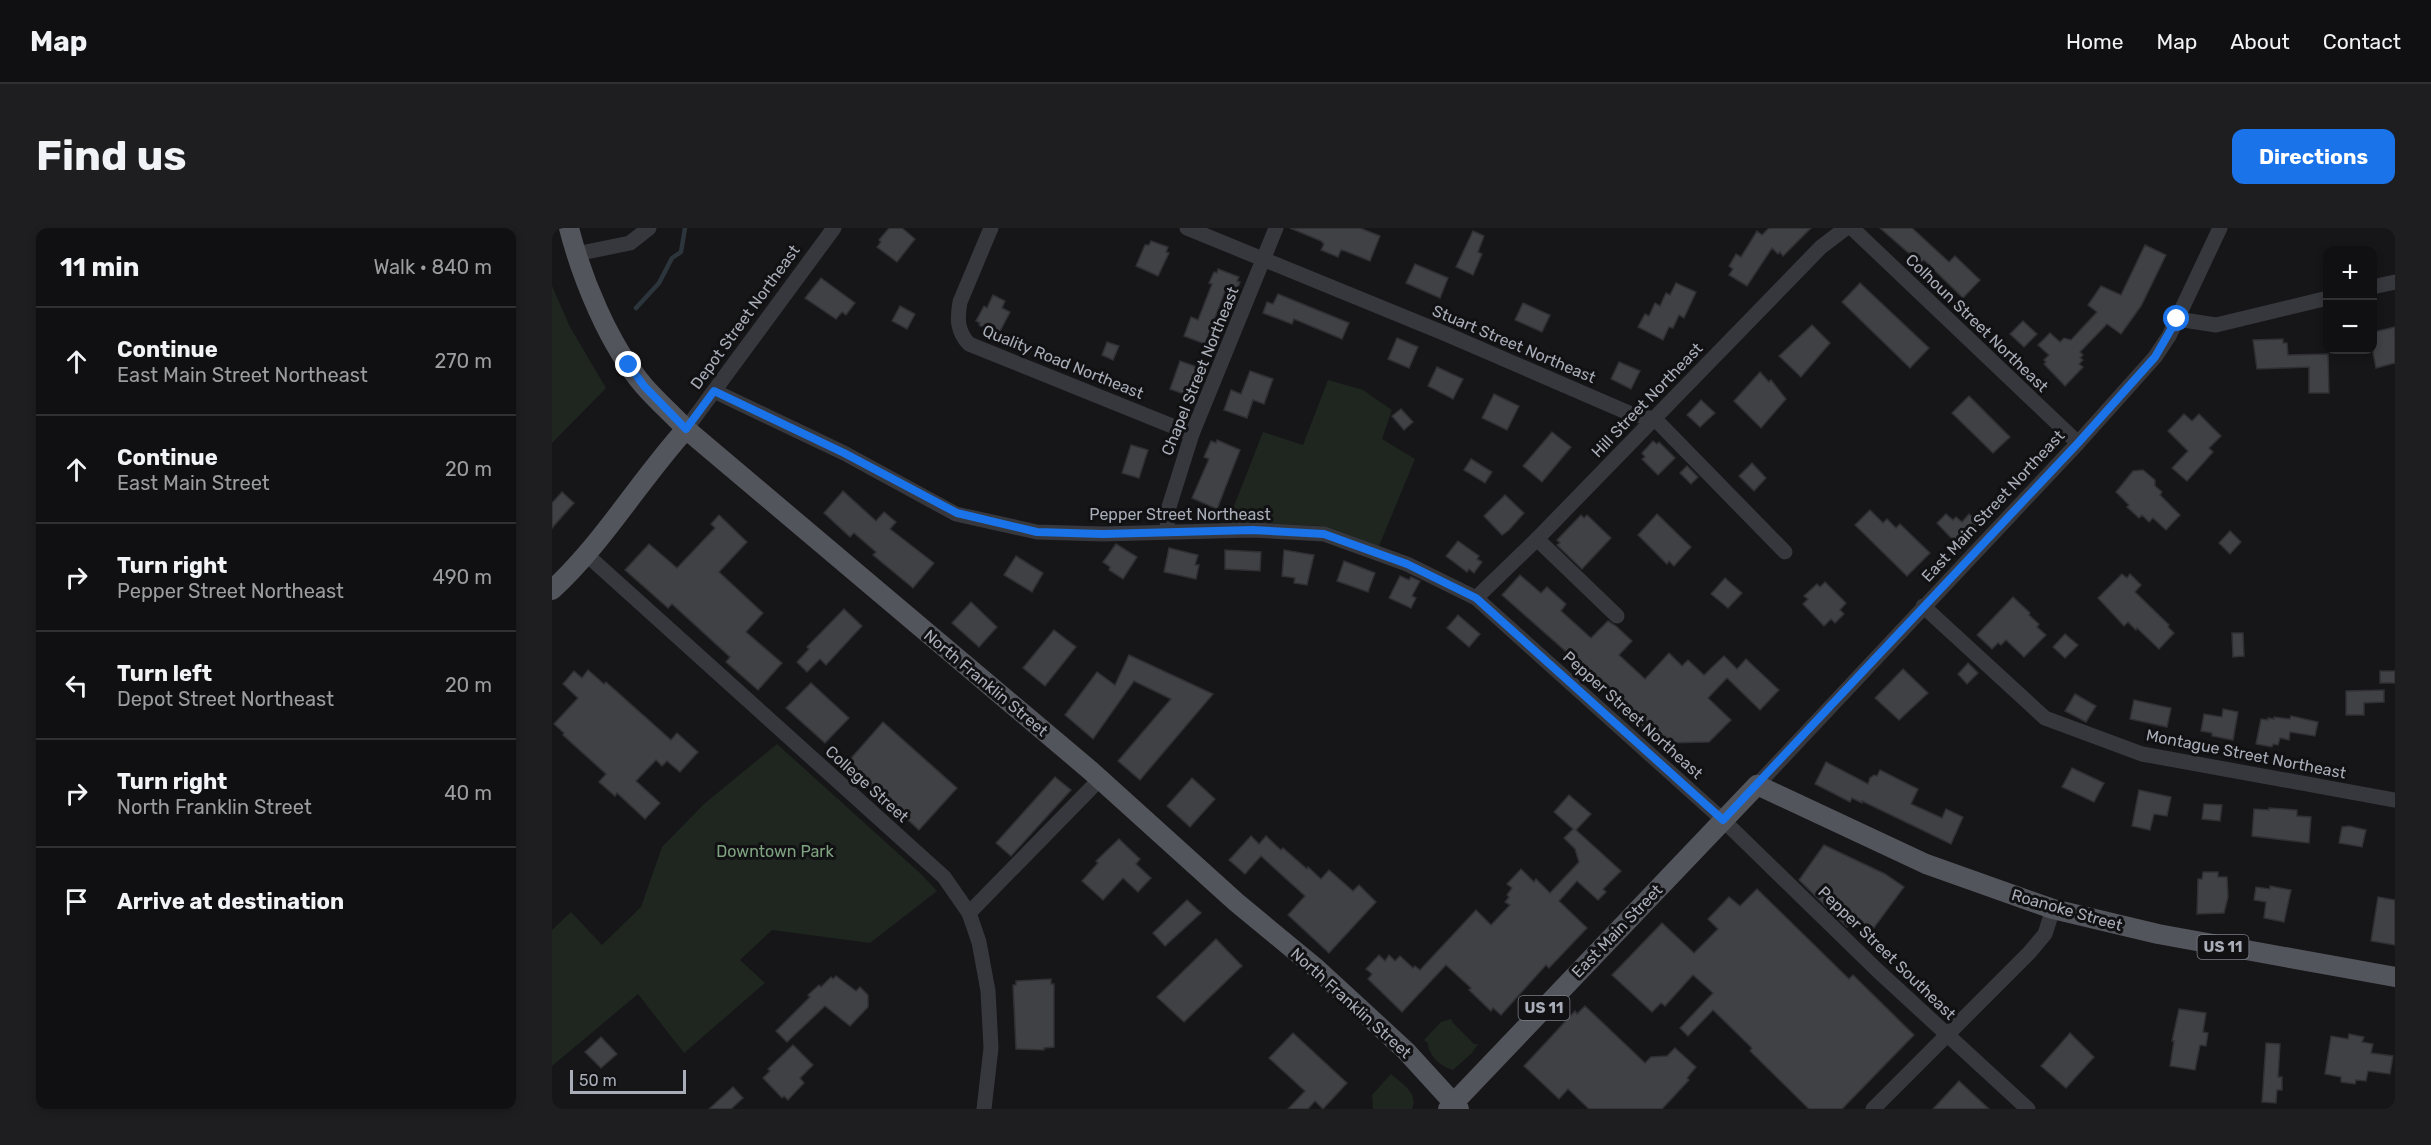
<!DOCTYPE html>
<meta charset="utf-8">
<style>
body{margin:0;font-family:Rubik,sans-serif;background:#1e1e20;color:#f1f3f6}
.controls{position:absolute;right:18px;top:18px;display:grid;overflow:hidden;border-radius:12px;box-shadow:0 3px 9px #0003}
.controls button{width:54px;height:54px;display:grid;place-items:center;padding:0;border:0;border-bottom:2px solid #303032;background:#101012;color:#f1f3f6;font:30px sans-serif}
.scale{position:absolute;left:18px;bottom:15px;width:116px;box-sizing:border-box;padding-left:6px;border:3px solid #a8adb8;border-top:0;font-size:16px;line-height:21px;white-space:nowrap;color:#a8adb8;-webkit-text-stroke:4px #111113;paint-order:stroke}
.stop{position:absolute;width:18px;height:18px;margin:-14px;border:4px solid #1a73e8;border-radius:50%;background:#fff}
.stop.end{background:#1a73e8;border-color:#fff;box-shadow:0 2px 6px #0008}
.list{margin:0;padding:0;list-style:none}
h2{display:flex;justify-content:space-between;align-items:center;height:78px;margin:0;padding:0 24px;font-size:26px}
h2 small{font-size:20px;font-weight:400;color:#9c9d9f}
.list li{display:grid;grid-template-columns:39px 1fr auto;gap:18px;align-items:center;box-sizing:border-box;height:108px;padding:0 24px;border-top:2px solid #303032}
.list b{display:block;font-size:22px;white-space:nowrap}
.list p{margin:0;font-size:20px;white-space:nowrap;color:#9c9d9f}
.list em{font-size:20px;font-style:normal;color:#9c9d9f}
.icon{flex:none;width:33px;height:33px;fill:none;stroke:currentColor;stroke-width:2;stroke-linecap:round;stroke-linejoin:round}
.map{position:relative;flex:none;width:1843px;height:881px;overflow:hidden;border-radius:12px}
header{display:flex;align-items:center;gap:36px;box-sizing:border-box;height:84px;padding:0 30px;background:#101012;border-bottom:2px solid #303032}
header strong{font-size:28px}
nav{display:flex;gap:33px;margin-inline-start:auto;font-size:21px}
.intro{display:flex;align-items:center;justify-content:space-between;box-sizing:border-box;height:144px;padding:0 36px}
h1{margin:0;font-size:42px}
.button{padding:15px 27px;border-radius:12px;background:#1a73e8;color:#fff;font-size:21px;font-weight:700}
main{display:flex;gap:36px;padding:0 36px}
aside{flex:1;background:#101012;border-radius:12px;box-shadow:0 3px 9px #0003}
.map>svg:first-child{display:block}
</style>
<header>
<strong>Map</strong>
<nav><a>Home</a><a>Map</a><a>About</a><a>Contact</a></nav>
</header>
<div class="intro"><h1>Find us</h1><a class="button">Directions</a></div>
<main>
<aside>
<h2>11 min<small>Walk · 840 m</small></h2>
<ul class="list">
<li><svg class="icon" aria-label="ahead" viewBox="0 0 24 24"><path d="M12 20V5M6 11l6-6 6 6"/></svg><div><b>Continue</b><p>East Main Street Northeast</p></div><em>270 m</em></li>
<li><svg class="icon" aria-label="ahead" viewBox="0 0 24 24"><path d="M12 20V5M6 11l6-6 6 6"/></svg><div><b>Continue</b><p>East Main Street</p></div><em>20 m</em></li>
<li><svg class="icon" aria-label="right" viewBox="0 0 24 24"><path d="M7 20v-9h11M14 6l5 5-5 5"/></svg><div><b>Turn right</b><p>Pepper Street Northeast</p></div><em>490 m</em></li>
<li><svg class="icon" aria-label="left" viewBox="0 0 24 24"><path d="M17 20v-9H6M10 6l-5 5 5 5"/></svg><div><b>Turn left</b><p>Depot Street Northeast</p></div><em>20 m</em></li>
<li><svg class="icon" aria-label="right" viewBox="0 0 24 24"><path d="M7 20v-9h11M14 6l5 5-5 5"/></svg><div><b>Turn right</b><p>North Franklin Street</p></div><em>40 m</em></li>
<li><svg class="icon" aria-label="arrive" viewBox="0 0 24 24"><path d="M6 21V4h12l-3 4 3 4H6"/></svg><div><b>Arrive at destination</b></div></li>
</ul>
</aside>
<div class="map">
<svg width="1843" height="881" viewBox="0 0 1843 881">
<rect width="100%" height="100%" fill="#161618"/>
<g fill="#1e261f">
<polygon points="0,58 18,99 54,160 0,215"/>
<polygon points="776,152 811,162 840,182 830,211 863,231 827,318 768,298 709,295 675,296 711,204 751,217"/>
<polygon points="225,516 369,646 385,663 318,715 220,702 188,732 213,755 132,825 86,766 0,838 0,702 19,684 50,717 89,679 110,619 152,576"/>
<path d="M 899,791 L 901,795 L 922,816 L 926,816 L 920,825 L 901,842 C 889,839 876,827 876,815 L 872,812 L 889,794 Z"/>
<path d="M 839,846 C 850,856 867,865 860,881 L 821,881 L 820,867 Z"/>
</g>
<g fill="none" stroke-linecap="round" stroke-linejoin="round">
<polyline stroke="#2c353c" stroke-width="4.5" points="84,80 107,55 120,30 129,24 133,0"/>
</g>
<g fill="#404145" stroke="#303034" stroke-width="1.5">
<polygon points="337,0 350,0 363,11 345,34 325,19 329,14 327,12"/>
<polygon points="738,0 808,0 828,8 818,33 793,23 789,22 786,29 769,22 772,16 769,13"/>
<polygon points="1217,0 1259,0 1231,28 1228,24 1226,26 1220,20 1195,58 1177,47 1181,41 1177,38 1184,26 1189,29 1205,3 1210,7"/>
<polygon points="1328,0 1360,0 1397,34 1403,28 1428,52 1411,70 1372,32 1368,35"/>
<polygon points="921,3 932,8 926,24 930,26 921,47 904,39"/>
<polygon points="599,13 616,19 614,24 617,25 606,48 584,38 593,17 597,17"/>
<polygon points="1593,17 1614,27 1589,78 1569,106 1555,96 1528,124 1531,127 1528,130 1531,132 1527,136 1531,139 1513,158 1492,136 1494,134 1492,132 1497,127 1486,117 1498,105 1508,114 1512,110 1519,112 1545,84 1536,77 1549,58 1569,67"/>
<polygon points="863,36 896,50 888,70 854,55"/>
<polygon points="666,41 687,49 685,53 688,54 684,65 674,61 653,116 632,108 639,89 646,92 660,56 657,55 662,44 665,45"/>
<polygon points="269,50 303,75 294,87 290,84 284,91 253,70"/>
<polygon points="1124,55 1144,64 1132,90 1127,87 1121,100 1117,99 1111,112 1086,99 1093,86 1097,88 1103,75 1108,78 1114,65 1118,67"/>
<polygon points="1308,55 1377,120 1358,140 1290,74"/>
<polygon points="726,66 797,95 790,111 742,91 740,96 711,85 715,74 721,76"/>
<polygon points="441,67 453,73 450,80 458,84 446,107 427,97 428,95 424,93 432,78 435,80"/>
<polygon points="971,75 998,87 990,104 963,92"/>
<polygon points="348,78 363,86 355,101 340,93"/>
<polygon points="1471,93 1485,106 1472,119 1458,106"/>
<polygon points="1260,97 1278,115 1249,149 1227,128"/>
<polygon points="1843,99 1843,135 1824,140 1821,125 1821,104"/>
<polygon points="845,110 866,119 857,140 836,131"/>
<polygon points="1731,111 1731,115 1735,115 1736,127 1776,126 1777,165 1757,165 1757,139 1705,141 1701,112"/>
<polygon points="555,114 567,118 561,132 550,127"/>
<polygon points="628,133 645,139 635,167 618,161"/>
<polygon points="1067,134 1088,143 1079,161 1059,151"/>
<polygon points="885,139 911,151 901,171 876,158"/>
<polygon points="698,143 721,151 712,176 701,172 695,190 672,182 679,162 689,166"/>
<polygon points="1208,144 1217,154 1219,152 1234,171 1209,200 1182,173"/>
<polygon points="942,166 967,178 955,202 930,190"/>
<polygon points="1417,168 1458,209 1441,225 1400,185"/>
<polygon points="1149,172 1163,185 1148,199 1135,187"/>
<polygon points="849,181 861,194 852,202 840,188"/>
<polygon points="1632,186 1640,193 1647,186 1669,208 1657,220 1661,224 1635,253 1620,240 1636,223 1616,203"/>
<polygon points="1000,204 1019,219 990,254 971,238"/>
<polygon points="665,212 688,222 665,281 640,270 657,231 652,229 659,213 664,215"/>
<polygon points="1101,213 1105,216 1107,214 1123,230 1106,247 1090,231 1093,229 1090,225"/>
<polygon points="579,217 596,222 587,250 570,245"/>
<polygon points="919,231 940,244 933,255 912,242"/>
<polygon points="1200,235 1214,250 1202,263 1187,248"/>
<polygon points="1135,238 1146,249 1139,256 1128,245"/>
<polygon points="1591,242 1603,252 1603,258 1610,264 1608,267 1628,287 1614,302 1601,290 1597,294 1590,287 1587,290 1575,279 1577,277 1564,264 1581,243"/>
<polygon points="291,263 324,293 332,284 344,294 338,301 382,335 361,360 321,327 324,324 302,305 298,309 272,285"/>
<polygon points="10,264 22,275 0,300 0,275"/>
<polygon points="953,267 972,285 957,302 950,307 932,288"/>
<polygon points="1318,282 1331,295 1335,291 1344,300 1348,296 1378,325 1355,348 1303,297"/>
<polygon points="1105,286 1139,319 1122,338 1117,333 1115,336 1086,307"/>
<polygon points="1394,286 1401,292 1404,289 1410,294 1417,286 1427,295 1411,313 1407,309 1402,313 1385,295"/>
<polygon points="167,287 195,314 167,344 211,385 194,404 230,435 206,462 174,434 178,429 120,376 116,380 73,342 97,316 125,340 163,300 159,296"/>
<polygon points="1029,287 1032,290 1035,287 1059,310 1030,341 1005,317 1008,315 1005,312"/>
<polygon points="1678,303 1689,314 1678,326 1667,315"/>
<polygon points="906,313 927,328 925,331 930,334 922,345 917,341 915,344 894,328"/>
<polygon points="564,316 585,329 571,351 557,342 558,339 551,334"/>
<polygon points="617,320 646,327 643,337 647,337 644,351 612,344"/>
<polygon points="673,322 709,324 708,343 673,341"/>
<polygon points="732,322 762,327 755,357 742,355 743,350 730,348"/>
<polygon points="464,328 491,345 480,364 452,347"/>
<polygon points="792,333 823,345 816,364 785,353"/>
<polygon points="1570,346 1575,350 1578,346 1589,357 1583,364 1617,397 1616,399 1622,405 1607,421 1585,400 1584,402 1576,394 1572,398 1546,370"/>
<polygon points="968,347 989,365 995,359 1014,376 1009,383 1039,410 1056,393 1064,398 1080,413 1067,427 1093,451 1117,425 1130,438 1136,432 1152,447 1172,428 1185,441 1194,431 1227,462 1208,482 1175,450 1156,470 1179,492 1157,514 1111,515 1108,519 1064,481 1071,474 950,367"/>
<polygon points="848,348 857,352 859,349 868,353 860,368 864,370 859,380 837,370"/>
<polygon points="1173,350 1190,365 1176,380 1159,366"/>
<polygon points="1273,354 1294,375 1288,382 1292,386 1283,395 1279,391 1272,398 1251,376 1256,371 1252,368 1265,356 1268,359"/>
<polygon points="1461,369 1478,385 1477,387 1487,396 1485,399 1494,407 1472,429 1454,412 1449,417 1446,415 1440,421 1425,407"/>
<polygon points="419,374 445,399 427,419 400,395"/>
<polygon points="292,381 310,398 274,437 268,431 255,444 245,434 257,421 255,419"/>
<polygon points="906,387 928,406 917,419 895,400"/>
<polygon points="502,402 524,419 493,458 471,440"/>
<polygon points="1680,405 1691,405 1692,428 1681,429"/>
<polygon points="1513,406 1526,417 1513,430 1501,419"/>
<polygon points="577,427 661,466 588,552 566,533 619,471 582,453 541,511 513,487 545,444 563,457"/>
<polygon points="1416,435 1426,445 1415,456 1406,446"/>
<polygon points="1351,441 1376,465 1347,492 1323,470"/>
<polygon points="36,442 52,456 54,454 119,512 125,505 146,524 128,544 115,533 110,538 104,532 84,553 108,575 93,591 65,565 63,568 47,554 54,546 11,507 12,505 2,496 26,470 11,456 22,443 30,450"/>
<rect x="1828" y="443" width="15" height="12"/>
<polygon points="259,455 297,490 273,515 234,480"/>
<polygon points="1832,462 1832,474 1812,475 1812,487 1794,487 1794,463"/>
<polygon points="1523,466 1544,478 1534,494 1513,483"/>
<polygon points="1582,472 1619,480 1615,499 1578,491"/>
<polygon points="1671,481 1686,484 1681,512 1660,508 1660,505 1649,503 1652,486 1670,489"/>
<polygon points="1739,488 1766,494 1763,508 1738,504 1737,512 1728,510 1726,517 1721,516 1720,519 1704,516 1709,491 1716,492 1716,490 1722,491 1722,489 1738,491"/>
<polygon points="331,494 405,560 367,602 294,536"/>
<polygon points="1274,534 1316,556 1318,550 1322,547 1325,548 1328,542 1366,561 1359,576 1390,590 1394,581 1411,589 1399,616 1310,573 1310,575 1300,570 1298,574 1263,556"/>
<polygon points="1520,540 1552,555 1542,574 1510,559"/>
<polygon points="503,549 519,562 459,628 444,615"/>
<polygon points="640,550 663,571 638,599 615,578"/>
<polygon points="1587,562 1619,569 1615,588 1602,586 1598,602 1580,598"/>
<polygon points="1017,567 1039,586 1024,602 1069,643 1051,661 1054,664 1046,672 1025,653 1007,673 1035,700 997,740 994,737 949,787 941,780 939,783 917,762 919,760 894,737 850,784 816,751 820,746 814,741 827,727 833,733 837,727 843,733 848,728 861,740 863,738 868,742 924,682 939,697 958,677 953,674 957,669 955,667 960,660 955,656 969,641 982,654 984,651 998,665 1027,634 1023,621 1012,610 1021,601 1002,584"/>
<polygon points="1652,576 1670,577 1668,593 1650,591"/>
<polygon points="1717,580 1745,582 1745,588 1759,589 1757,615 1700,608 1702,581 1717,582"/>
<polygon points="1797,598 1814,602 1810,619 1787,615 1790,599"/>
<polygon points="699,608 707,616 714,608 729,622 731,620 755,641 756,639 769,651 777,642 801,663 807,657 824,674 777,725 736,687 753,668 709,628 693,646 677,632"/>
<polygon points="567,611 588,631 584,636 599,650 586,664 571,650 551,672 530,653 546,635 544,633"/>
<polygon points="1272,617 1333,646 1352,659 1318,705 1301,692 1295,699 1247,652"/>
<polygon points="1651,644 1666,644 1666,649 1675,649 1676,669 1672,685 1645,686 1646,651 1650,651"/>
<polygon points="1718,658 1739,662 1732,694 1712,690 1714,674 1702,672 1704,659 1718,661"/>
<polygon points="1205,661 1297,751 1301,747 1362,807 1290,881 1257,881 1198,823 1200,820 1161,782 1136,808 1128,800 1161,765 1141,747 1113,778 1109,775 1100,784 1060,747 1110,695 1142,725 1166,701 1156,691 1177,669 1188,678"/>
<polygon points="1826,669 1843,672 1843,717 1819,713"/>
<polygon points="635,672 649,685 613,718 601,705"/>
<polygon points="664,711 690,738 632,794 605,769"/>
<polygon points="284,748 304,763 308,759 316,767 316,779 298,798 273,778 235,814 224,803 258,769 256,767 267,757 269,759 279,749 281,751"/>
<polygon points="499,751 499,756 502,756 502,819 492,820 492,822 464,821 461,757 464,757 464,753"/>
<polygon points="1033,778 1093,835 1099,829 1115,828 1123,820 1144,839 1135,850 1137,852 1110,881 1037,881 1016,861 1007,871 972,838 1023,783 1025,786"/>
<polygon points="1627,781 1654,785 1651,804 1656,805 1654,818 1648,817 1643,842 1618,838 1622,813 1620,813"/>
<polygon points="741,805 795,855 771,881 763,873 756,881 736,881 753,863 717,830"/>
<polygon points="1518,805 1542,829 1514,860 1489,838"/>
<polygon points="1797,806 1812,809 1810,814 1821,816 1819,825 1841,828 1838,846 1816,843 1814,853 1804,852 1803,856 1789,854 1789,849 1773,846 1779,808 1796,811"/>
<polygon points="49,809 65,826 49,840 33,824"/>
<polygon points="1714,815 1728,816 1726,849 1730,849 1730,862 1725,862 1724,875 1710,874"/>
<polygon points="241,817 261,837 248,850 252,855 236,872 232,868 230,870 211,850 218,843 216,841"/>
<polygon points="1407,853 1437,881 1381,881"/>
<polygon points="181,859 191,870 179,881 157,881"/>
</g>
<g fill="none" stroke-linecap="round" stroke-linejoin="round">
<g stroke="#37383d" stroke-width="15">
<path d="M 439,0 L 408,74 C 405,91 405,103 417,116 L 640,206"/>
<polyline points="635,0 894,106 1079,186 1103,191 1233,324"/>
<polyline points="1300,0 1526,215"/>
<polyline points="24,26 78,15 97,0"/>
<polyline points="1820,59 1843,54"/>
<polyline points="1625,91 1664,97 1776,70"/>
<polyline points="162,163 292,225 404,286 485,304 551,306 700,302 772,306 855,336 924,370 1171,592 1325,742 1476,881"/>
<polyline points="134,201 282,0"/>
<polyline points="615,303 616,282 640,206 724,0"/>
<polyline points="985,311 1065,388"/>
<polyline points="35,327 392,649 417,685 427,714 436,763 439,820 432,881"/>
<polyline points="924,370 985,311 1269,19 1294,0"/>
<polyline points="1371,378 1493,490 1590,526 1843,572"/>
<polyline points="1205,557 1526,215 1603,129 1617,108 1668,0"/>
<polyline points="417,685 548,551"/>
<polyline points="1321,881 1477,725 1493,706 1501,681"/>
</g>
<g stroke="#53555c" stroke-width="20">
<path d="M 17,0 C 30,51 57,117 92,158 C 105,173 120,186 134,201 L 539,543 L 684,674 L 765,741 L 854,823 L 907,881"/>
<path d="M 0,362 C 52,314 87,253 134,201"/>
<polyline points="896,881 1205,557 1374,636 1501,681 1606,706 1843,749"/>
</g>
</g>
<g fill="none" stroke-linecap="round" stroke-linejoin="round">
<polyline stroke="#1a73e8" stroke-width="8" points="77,137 92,158 134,201 162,163 292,225 405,285 485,304 551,306 700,302 772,306 855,336 924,370 1171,592 1526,215 1603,129 1625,91"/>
</g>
<g text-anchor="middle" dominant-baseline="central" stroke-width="6" stroke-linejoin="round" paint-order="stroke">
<g fill="#111113" stroke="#7b7e86" stroke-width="1.5">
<rect x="1645.5" y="707" width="51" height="24" rx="4.5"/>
<rect x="966.5" y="768" width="51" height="24" rx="4.5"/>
</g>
<g font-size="15" font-weight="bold" fill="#a8adb8">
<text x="1671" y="719">US 11</text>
<text x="992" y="780">US 11</text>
</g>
<g font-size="16" fill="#a8adb8" stroke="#111113">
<text transform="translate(193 89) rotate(-54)">Depot Street Northeast</text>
<text transform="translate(1425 95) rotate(44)">Colhoun Street Northeast</text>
<text transform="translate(962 116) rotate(23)">Stuart Street Northeast</text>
<text transform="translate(511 134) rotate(22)">Quality Road Northeast</text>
<text transform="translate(648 143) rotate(-68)">Chapel Street Northeast</text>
<text transform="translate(1095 172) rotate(-46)">Hill Street Northeast</text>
<text transform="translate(1441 278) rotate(-47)">East Main Street Northeast</text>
<text x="628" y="286">Pepper Street Northeast</text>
<text transform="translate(434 455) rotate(40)">North Franklin Street</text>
<text transform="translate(1081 487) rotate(42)">Pepper Street Northeast</text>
<text transform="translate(1694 526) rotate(11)">Montague Street Northeast</text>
<text transform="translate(315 556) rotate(42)">College Street</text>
<text transform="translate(1515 682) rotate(16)">Roanoke Street</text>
<text transform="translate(1065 703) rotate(-46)">East Main Street</text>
<text transform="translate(1335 725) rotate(44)">Pepper Street Southeast</text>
<text transform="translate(799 775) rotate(42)">North Franklin Street</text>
</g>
<g font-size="16" fill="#7fa381" stroke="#111113">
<text x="223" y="623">Downtown Park</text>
</g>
</g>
</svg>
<div class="controls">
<button>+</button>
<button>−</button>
</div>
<div class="scale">50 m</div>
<div class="stop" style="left:1625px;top:91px"></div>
<div class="stop end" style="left:77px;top:137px"></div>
</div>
</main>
